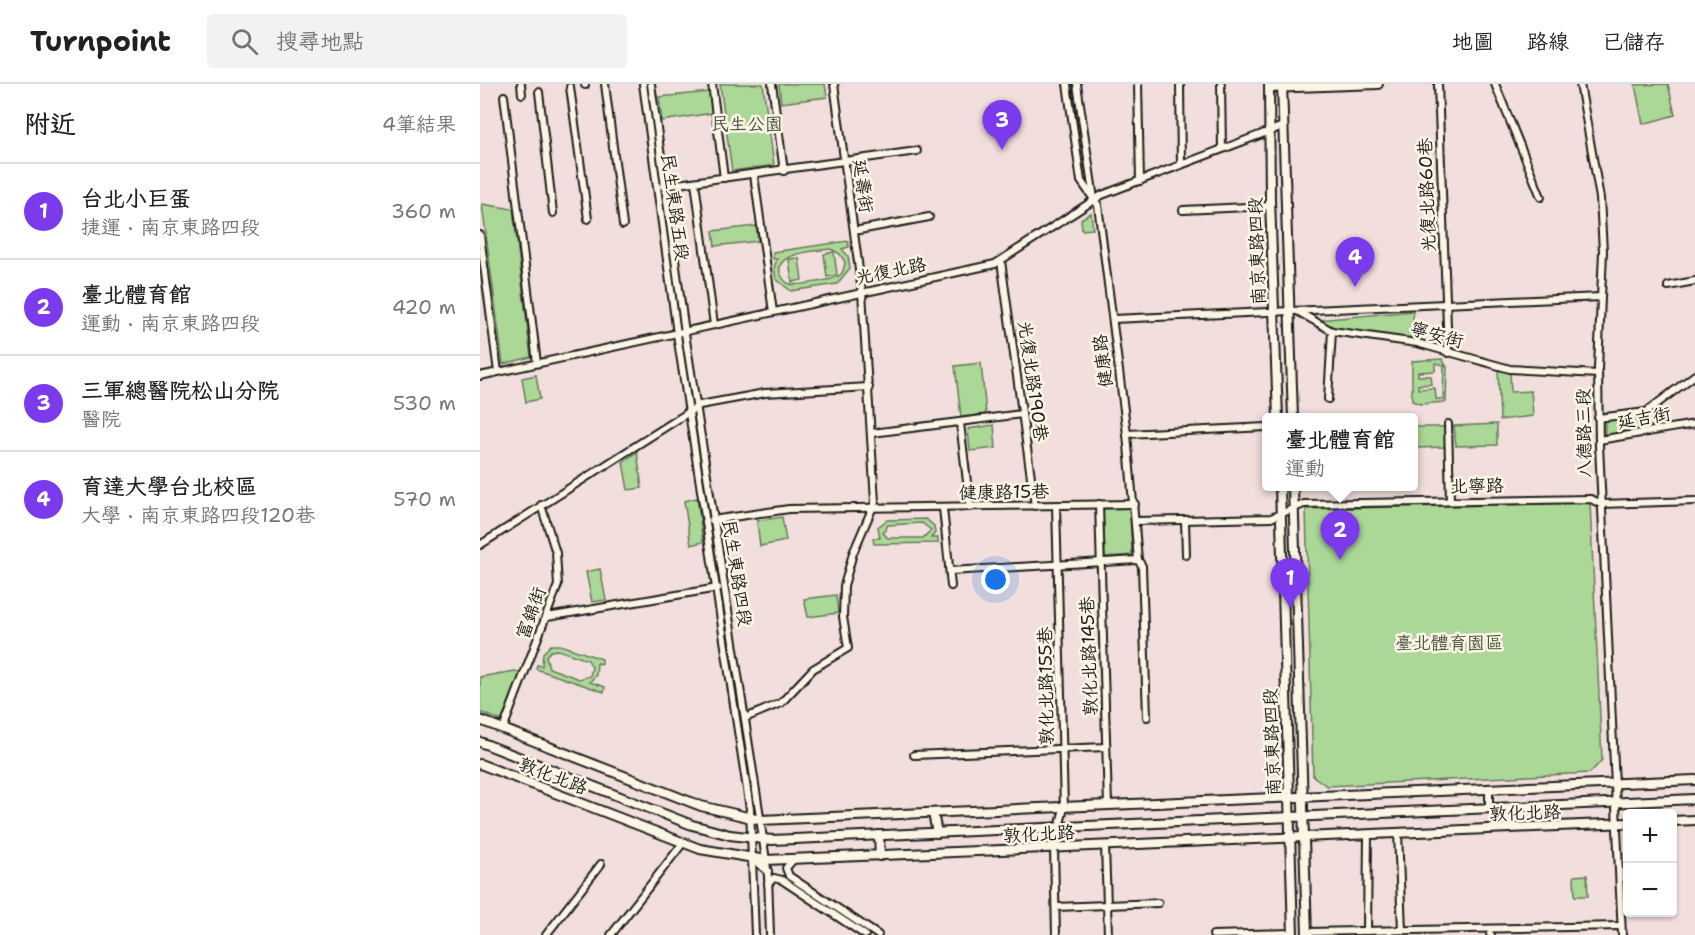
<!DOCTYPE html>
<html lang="zh-TW">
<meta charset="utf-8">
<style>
body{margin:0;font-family:"Shantell Sans","LXGW WenKai TC",sans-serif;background:#f2f2f2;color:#202124}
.controls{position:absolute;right:18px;bottom:18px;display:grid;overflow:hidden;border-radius:6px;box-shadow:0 2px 4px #0004}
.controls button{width:54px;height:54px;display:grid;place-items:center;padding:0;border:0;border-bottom:2px solid #e0e0e0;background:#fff;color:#202124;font:30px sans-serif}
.you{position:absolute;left:516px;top:496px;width:21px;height:21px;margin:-15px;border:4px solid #fff;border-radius:50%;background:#1a73e8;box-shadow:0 0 0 9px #1a73e833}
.badge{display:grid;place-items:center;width:39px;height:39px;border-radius:50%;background:#7c3aed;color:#fff;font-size:20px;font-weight:700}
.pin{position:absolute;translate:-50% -50px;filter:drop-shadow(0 2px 3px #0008)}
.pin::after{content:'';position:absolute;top:32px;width:21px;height:18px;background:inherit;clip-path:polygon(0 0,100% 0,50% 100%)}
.popup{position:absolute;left:782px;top:329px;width:156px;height:78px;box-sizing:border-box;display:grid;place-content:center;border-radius:6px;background:#fff;filter:drop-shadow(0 2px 4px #0005);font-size:20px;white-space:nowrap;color:#757577}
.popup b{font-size:22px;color:#202124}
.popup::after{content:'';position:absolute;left:50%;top:100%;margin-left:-12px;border:12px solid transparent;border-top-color:#fff}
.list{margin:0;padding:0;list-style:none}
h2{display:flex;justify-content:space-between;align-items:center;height:78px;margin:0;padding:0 24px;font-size:26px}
h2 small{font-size:20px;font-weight:400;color:#757577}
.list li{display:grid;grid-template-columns:39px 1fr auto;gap:18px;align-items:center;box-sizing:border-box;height:96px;padding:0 24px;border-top:2px solid #e0e0e0}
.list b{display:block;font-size:22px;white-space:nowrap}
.list p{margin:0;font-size:20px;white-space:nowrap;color:#757577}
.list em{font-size:20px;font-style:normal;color:#757577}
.icon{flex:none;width:33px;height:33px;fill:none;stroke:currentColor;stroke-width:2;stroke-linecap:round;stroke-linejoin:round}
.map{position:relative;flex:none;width:1215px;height:851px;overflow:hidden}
header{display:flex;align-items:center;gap:36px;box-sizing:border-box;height:84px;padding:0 30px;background:#fff;border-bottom:2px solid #e0e0e0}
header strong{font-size:28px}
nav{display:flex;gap:33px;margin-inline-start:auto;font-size:21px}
.search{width:420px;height:54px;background:#f2f2f2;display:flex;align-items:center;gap:15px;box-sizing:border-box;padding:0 21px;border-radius:6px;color:#757577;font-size:22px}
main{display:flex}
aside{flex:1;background:#fff}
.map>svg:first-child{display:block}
</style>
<header>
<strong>Turnpoint</strong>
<div class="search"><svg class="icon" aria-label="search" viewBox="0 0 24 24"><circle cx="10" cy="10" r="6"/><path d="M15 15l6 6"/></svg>搜尋地點</div>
<nav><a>地圖</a><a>路線</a><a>已儲存</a></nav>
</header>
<main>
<aside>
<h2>附近<small>4筆結果</small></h2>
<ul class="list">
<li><span class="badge">1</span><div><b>台北小巨蛋</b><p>捷運 · 南京東路四段</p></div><em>360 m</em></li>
<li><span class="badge">2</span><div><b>臺北體育館</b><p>運動 · 南京東路四段</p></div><em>420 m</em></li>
<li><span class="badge">3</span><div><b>三軍總醫院松山分院</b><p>醫院</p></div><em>530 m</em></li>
<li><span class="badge">4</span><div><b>育達大學台北校區</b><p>大學 · 南京東路四段120巷</p></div><em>570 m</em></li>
</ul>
</aside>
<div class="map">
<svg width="1215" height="851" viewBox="0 0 1215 851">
<rect width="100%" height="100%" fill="#f2dedc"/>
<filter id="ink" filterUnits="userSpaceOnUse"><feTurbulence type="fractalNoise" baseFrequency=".0167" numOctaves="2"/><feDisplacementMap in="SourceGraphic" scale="12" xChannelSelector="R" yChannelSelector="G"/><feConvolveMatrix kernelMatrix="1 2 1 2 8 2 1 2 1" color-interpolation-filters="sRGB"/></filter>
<g filter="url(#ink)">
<g fill="#acd897" stroke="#647a5a" stroke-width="1.5" fill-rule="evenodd">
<polygon points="240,0 283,0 294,81 252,87"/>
<polygon points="299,0 345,0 347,13 301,19"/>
<polygon points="1188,0 1195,31 1163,40 1155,1"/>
<polygon points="230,8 232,29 182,37 179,13"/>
<polygon points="2,120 33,125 51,273 23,280"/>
<polygon points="611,129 613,145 602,146 601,135"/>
<polygon points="276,142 278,157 235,162 233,147"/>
<path d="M 368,157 L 369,163 L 362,165 L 368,172 L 370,184 L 357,200 L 311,207 L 296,195 L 294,184 L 297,175 L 293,175 L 293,168 ZM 351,165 L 360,170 L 365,178 C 364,183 364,188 360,191 C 356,196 317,202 310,200 C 306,199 303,195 301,191 C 291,168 338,167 351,165 Z"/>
<polygon points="354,168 357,191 347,193 344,170"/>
<polygon points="319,174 322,196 312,198 309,175"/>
<polygon points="933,227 934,256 854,244 838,236"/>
<path d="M 962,275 L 967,283 L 966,318 L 940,320 L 932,317 L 932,277 ZM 955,279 L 964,281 L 963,315 L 956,315 L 955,304 L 938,305 L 938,301 L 952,300 L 951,292 L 938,292 L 938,288 L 955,287 Z"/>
<polygon points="501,279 506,330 481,333 475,282"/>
<polygon points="1018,286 1030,288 1031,308 1051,307 1053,332 1020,336"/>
<polygon points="56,291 60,315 46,318 42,294"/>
<polygon points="1172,331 1174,344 1125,352 1125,335"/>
<polygon points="1017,340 1017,361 976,362 974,342"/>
<polygon points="514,341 516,364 490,367 488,345"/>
<polygon points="934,343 964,343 966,363 934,364"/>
<polygon points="157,368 162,404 148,406 143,378"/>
<polygon points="217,414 223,458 211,461 204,417"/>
<polygon points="1110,419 1122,676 1110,689 847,702 833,692 826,425"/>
<polygon points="650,424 652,471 625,473 623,425"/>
<polygon points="302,433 306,457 280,462 277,437"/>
<path d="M 446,435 L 454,442 L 455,449 L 451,454 L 458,454 L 458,459 L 394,460 L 393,454 L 400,454 L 398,443 L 407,436 ZM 442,439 L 451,446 L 443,454 L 408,454 L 403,449 L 408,441 Z"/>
<polygon points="120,485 126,516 112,518 106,488"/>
<polygon points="356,511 358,529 328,533 324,515"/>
<path d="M 71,561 L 80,561 L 122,575 L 122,580 L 117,579 L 116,591 L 110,598 L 125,603 L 124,608 L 56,585 L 57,581 L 62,582 L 63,569 ZM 78,566 L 108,576 L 112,583 L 110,592 L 99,595 L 69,584 L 66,572 L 71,567 Z"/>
<polygon points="35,587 41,590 22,637 0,628 0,593"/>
<polygon points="1107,791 1108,812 1095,812 1094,792"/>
</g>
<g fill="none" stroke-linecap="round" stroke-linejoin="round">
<g stroke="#1c1c1c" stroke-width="10">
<g id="minor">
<polyline points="41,0 42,10"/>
<polyline points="105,0 105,1"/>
<polyline points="125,0 143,141"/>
<polyline points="163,0 198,257 270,725 275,851"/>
<polyline points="171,0 206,256 279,726 288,792 290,851"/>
<polyline points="232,0 244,94"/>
<polyline points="292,0 304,87"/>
<polyline points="587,0 601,97 618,121 647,350 658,476 662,482 667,633"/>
<polyline points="597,0 614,115"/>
<polyline points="658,0 660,97"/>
<polyline points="700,0 701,81"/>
<polyline points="741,0 742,65"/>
<polyline points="958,0 968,269"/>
<polyline points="1015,0 1061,113"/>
<polyline points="1100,0 1120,114 1123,167 1118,284 1119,361 1142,851"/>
<polyline points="90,3 108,135"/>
<polyline points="59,8 73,129"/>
<polyline points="24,12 57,279"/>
<polyline points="274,91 293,228"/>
<polyline points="215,98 234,241"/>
<polyline points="183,102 437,67"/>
<polyline points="703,126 790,122"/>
<polyline points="374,147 449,133"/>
<polyline points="0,151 18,288"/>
<polyline points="521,177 555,422"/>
<polyline points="1188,202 1215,197"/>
<polyline points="817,227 852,247 937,259 1030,285 1118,290"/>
<polyline points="633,235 1121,213"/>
<polyline points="0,292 515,180 622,111 803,42"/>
<polyline points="848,315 852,247"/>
<polyline points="1118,334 1166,328 1215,291"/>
<polyline points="480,339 490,423"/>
<polyline points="968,340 970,417"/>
<polyline points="392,349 542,330"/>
<polyline points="647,350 786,343"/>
<polyline points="1119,356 1215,340"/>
<polyline points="619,420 628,722"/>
<polyline points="463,424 471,502"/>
<polyline points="232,436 309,425 655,420"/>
<polyline points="705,436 706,471"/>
<polyline points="657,437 791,434 824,420 1111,415 1121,420 1215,417"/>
<polyline points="0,461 220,321 285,309 389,303"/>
<polyline points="470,487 658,476"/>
<polyline points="67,533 238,504"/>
<polyline points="265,634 301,619 333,585 368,564 363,533 364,502 373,469 395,418 382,208 354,0"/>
<polyline points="23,645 78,501 76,469 61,421"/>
<polyline points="434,671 626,663"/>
<polyline points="1009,705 1009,724"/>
<polyline points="918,749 922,846"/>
<polyline points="625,762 628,851"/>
<polyline points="272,775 288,787"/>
<polyline points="313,776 306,784 309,792 398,851"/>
<polyline points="288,800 294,794 302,796 385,851"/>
<polyline points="576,823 678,819"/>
<polyline points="887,847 888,750"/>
<polyline points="827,848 1141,842"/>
<polyline points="1010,850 1011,851"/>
<polyline points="66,851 121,780"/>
<polyline points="131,851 203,759"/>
<polyline points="576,851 574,764 584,724 576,421"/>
<polyline points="733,851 813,849"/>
</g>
</g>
<g stroke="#1c1c1c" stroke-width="12">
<g id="major">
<polyline points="789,0 790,116 798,334"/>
<polyline points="802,0 813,334"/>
<polyline points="789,4 898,0"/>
<polyline points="800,402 813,851"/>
<polyline points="813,402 827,851"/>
<polyline points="0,636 221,722 280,736 1215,696"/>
<polyline points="0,658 212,741 250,751 292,756 1215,715"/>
<polyline points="0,680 220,765 286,776 1148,739"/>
<polyline points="453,729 457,749"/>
<polyline points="1192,737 1215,736"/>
<polyline points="399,751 400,772"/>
</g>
</g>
<use href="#minor" stroke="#fcf5e5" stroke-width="6"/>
<use href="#major" stroke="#fcf5e5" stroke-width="8"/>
</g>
</g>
<g text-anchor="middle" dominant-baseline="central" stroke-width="5" stroke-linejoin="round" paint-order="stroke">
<g font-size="18" fill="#475441" stroke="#fcf5e5">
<text x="267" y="40">民生公園</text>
<text x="969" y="559">臺北體育園區</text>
</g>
<g font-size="18" fill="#1c1c1c" stroke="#fcf5e5">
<text transform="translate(383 102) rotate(82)">延壽街</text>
<text transform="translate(947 111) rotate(-92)">光復北路60巷</text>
<text transform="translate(195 123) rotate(82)">民生東路五段</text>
<text transform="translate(777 167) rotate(-92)">南京東路四段</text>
<text transform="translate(411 187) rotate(-12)">光復北路</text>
<text transform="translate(957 251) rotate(15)">寧安街</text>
<text transform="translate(623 277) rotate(-97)">健康路</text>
<text transform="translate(553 297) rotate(82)">光復北路190巷</text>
<text transform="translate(1164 334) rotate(-10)">延吉街</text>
<text transform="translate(1104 349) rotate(-91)">八德路三段</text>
<text transform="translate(997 402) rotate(-1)">北寧路</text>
<text transform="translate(524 408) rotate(-1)">健康路15巷</text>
<text transform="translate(257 489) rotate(81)">民生東路四段</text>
<text transform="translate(51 529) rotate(-70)">富錦街</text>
<text transform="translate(609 572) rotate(-92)">敦化北路145巷</text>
<text transform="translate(566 602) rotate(-91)">敦化北路155巷</text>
<text transform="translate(792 658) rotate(-92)">南京東路四段</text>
<text transform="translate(73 692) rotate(21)">敦化北路</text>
<text transform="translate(1045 729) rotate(-2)">敦化北路</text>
<text transform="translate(559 750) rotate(-3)">敦化北路</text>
</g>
</g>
</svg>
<div class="controls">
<button>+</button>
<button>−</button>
</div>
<div class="you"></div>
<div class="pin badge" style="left:810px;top:524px">1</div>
<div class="pin badge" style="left:860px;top:476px">2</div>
<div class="popup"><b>臺北體育館</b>運動</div>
<div class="pin badge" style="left:522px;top:66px">3</div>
<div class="pin badge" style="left:875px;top:203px">4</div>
</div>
</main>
